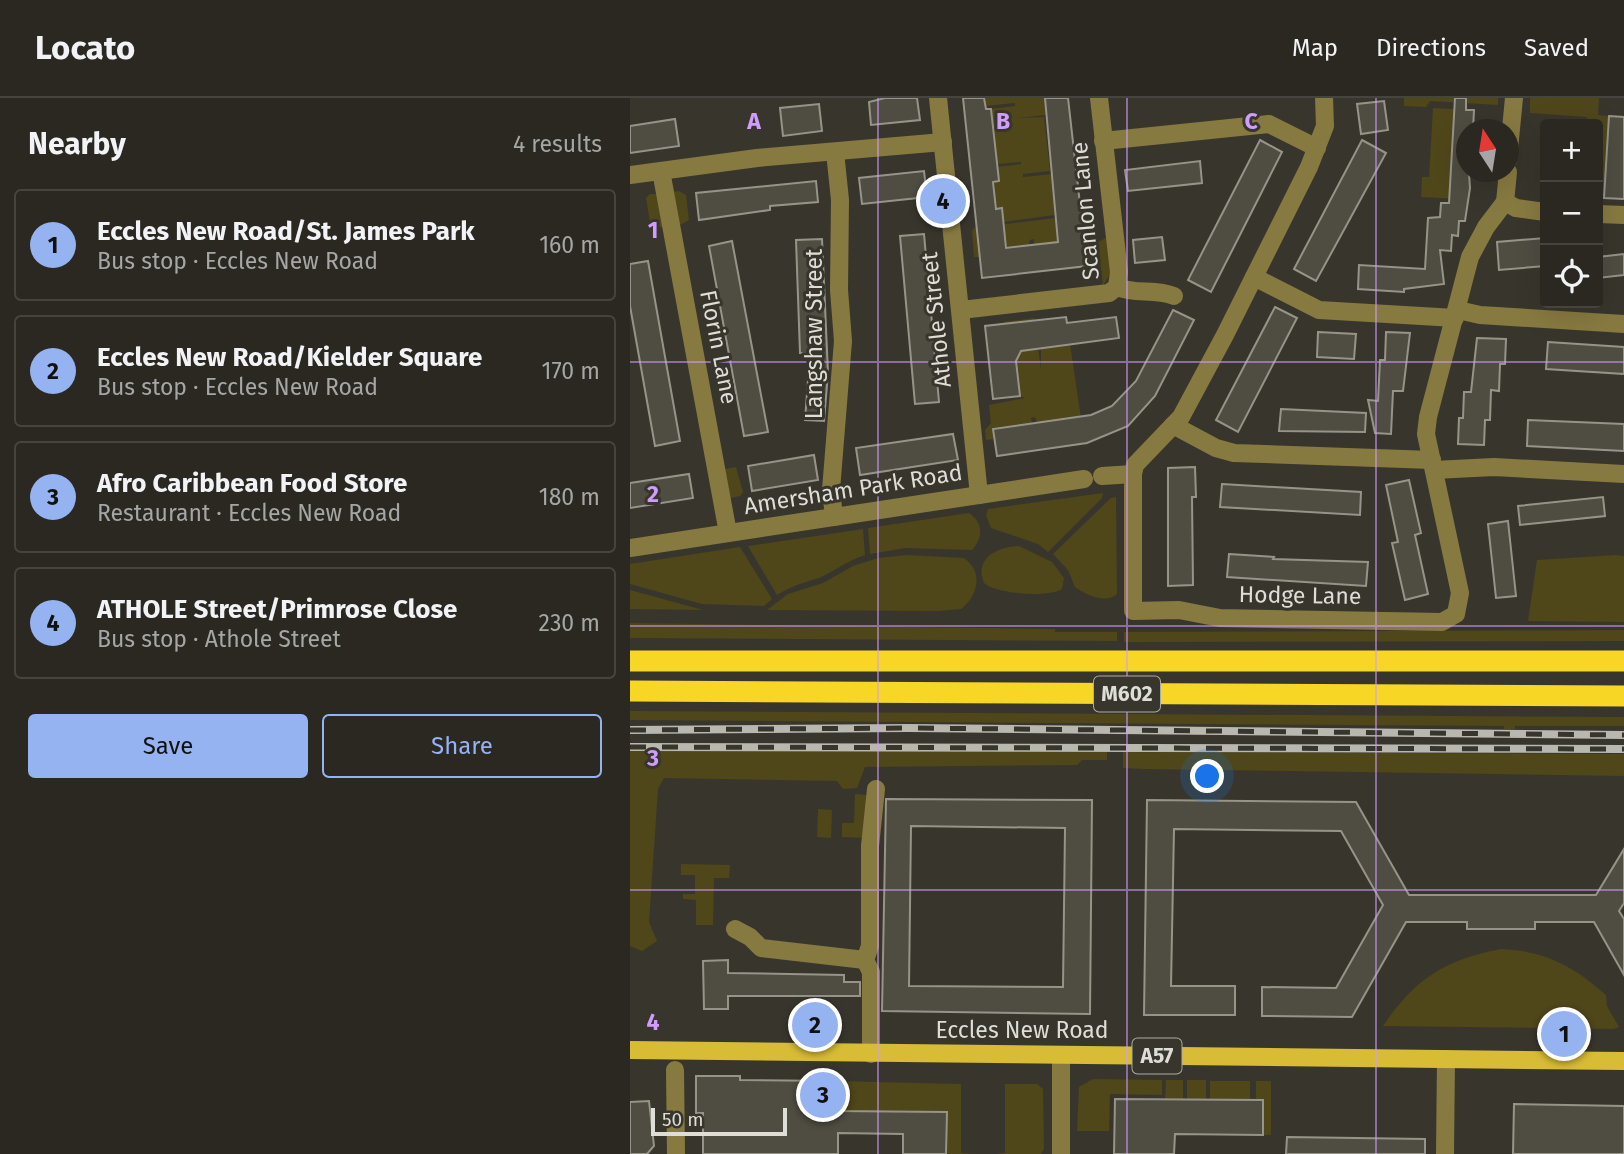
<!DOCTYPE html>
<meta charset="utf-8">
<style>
body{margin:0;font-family:"Fira Sans",sans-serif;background:#36342e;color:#f1f3f6}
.controls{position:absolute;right:21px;top:21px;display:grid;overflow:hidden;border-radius:7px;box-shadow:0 7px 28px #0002}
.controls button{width:63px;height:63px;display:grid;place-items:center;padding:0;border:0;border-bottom:2px solid #46443f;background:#2a2821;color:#f1f3f6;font:35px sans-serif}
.compass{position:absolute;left:826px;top:21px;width:63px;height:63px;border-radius:50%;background:#2a2821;box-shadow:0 7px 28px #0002;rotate:348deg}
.scale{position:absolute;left:21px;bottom:18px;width:136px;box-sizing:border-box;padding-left:7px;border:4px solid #deddd6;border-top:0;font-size:19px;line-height:24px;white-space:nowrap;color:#deddd6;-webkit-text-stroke:5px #38362c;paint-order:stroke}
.you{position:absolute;left:578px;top:679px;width:24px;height:24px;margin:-18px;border:5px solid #fff;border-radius:50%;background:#1a73e8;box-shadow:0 0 0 10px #1a73e833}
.badge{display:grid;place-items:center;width:46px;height:46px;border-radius:50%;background:#95b2f1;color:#111;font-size:23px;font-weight:700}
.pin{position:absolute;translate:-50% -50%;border:4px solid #fff;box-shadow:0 2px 7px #0006}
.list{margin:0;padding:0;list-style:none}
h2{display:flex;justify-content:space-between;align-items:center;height:91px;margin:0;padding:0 28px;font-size:30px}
h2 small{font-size:23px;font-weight:400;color:#a5a6a5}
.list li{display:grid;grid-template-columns:46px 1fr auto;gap:21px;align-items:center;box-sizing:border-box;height:112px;margin:0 14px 14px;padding:0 14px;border:2px solid #46443f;border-radius:7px}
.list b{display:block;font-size:26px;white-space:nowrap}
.list p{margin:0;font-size:23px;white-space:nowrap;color:#a5a6a5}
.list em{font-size:23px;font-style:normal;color:#a5a6a5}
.actions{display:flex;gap:14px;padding:21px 28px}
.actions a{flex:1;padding:16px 0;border:2px solid #95b2f1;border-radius:7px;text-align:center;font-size:24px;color:#95b2f1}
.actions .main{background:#95b2f1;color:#111}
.icon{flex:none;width:38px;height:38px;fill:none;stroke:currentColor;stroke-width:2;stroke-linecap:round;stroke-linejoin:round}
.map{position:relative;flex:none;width:994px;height:1056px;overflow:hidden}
header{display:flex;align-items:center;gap:42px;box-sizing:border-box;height:98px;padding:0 35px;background:#2a2821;border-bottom:2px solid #46443f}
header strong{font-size:33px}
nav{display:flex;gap:38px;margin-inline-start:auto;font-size:24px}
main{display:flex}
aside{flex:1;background:#2a2821}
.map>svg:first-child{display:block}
</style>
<header>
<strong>Locato</strong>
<nav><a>Map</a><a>Directions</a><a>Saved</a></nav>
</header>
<main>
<aside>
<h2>Nearby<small>4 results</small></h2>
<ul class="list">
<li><span class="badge">1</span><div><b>Eccles New Road/St. James Park</b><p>Bus stop · Eccles New Road</p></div><em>160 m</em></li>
<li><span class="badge">2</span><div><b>Eccles New Road/Kielder Square</b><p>Bus stop · Eccles New Road</p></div><em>170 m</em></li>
<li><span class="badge">3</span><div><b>Afro Caribbean Food Store</b><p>Restaurant · Eccles New Road</p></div><em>180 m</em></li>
<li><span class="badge">4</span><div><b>ATHOLE Street/Primrose Close</b><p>Bus stop · Athole Street</p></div><em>230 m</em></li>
</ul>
<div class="actions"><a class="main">Save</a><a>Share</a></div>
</aside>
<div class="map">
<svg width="994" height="1056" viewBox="0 0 994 1056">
<rect width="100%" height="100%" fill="#38362c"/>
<g fill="#4f461a">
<path d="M 354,0 L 415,0 L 416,17 L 387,20 L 414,19 L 420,73 L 393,76 L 393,79 L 423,76 L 425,117 L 373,124 C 364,106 362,89 367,69 L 391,66 L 391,64 L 367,66 L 361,11 L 385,8 L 385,5 L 355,8 Z"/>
<polygon points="774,0 868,0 868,7 800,3 796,9 774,8"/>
<polygon points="900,0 969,0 968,17 979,18 974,100 968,100 968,26 958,26 957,19 900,15"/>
<polygon points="803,10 824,11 819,97 829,101 791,99 792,79 799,79"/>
<polygon points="49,93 56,97 59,122 48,128 42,94"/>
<polygon points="20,96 28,96 35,129 21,130 16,100"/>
<polygon points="450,117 454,122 454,141 417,150 417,145 404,146 404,141 400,142 399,147 387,149 387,154 349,153 349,159 344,159 342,133 344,130"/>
<polygon points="478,139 482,172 473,188 468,144"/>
<polygon points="436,219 452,327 445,319 407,325 405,319 401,320 402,325 363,331 364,341 356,342 355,332 361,325 359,307 395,300 390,298 385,257 391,256 391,253 374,224 404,220 411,271 411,250 440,245"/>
<polygon points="106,369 113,394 110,398 100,400 95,371"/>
<polygon points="473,395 472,400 418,454 408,446 361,430 356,417 358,411"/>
<path d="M 486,399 L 487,496 C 475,506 456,497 445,489 L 438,472 L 423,456 L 481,400 Z"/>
<path d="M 339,415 C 354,425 353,440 342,452 L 275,450 L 240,456 L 238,430 Z"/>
<path d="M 233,431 L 235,457 C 218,462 205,473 189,480 C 173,485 161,488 147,497 L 118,448 Z"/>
<path d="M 389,448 L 422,464 L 434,480 L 432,491 C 418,500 366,496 354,485 C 344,460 367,449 389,448 Z"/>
<polygon points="110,449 142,501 134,508 72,506 0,486 0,466"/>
<path d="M 277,457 L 334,460 C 354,474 348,498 331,511 L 309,513 L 137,512 L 158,496 L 193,485 L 223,468 L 248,460 Z"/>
<polygon points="986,457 994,458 994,524 898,523 907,462"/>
<polygon points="0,492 73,512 0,511"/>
<polygon points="0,525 425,531 425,534 487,534 487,543 0,540"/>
<polygon points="994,532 994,543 494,544 494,534"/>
<polygon points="0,613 994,619 994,628 885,628 885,631 874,631 874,628 0,622"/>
<polygon points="0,651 477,652 477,662 452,662 447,667 235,669 227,690 213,691 207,683 34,680 28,691 19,824 27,843 12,853 0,848"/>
<polygon points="493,654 994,656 994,678 514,671 493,670"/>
<polygon points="225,696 237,697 235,740 212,739 212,725 224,725"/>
<polygon points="188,711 202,712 201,740 187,739"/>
<polygon points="51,766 100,767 99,780 84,780 83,827 66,827 66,802 53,801 53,796 65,796 65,777 51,777"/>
<path d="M 871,851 C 916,853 943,868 976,897 L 977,908 L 989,929 L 984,931 L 753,928 C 785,881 814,862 871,851 Z"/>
<polygon points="463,981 532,982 532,997 480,996 479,1033 447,1033 449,989"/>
<polygon points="536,982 553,982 553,1002 535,1002"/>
<rect x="557" y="982" width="19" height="20"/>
<polygon points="204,983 331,986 331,1055 346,1056 316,1056 317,1015 204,1013"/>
<rect x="580" y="983" width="40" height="19"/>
<polygon points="626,983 641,983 641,1037 633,1037 633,1003 626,1002"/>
<polygon points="375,986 407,986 413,991 414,1051 411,1056 366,1056 375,1055"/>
</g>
<g fill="#4f4c42" stroke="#969488" stroke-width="2" fill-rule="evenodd">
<polygon points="255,0 287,0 290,22 241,27 239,4"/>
<polygon points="333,0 354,0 356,11 361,11 369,83 363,84 366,111 372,110 376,150 428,144 415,0 438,0 457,168 352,180"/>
<polygon points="825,0 836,0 836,12 844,12 843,32 836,32 840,90 835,123 829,123 828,138 822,137 821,153 810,152 814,186 774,191 774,194 728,191 729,167 795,171 798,120 810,119 811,105 819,105"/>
<polygon points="754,3 758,32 731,36 727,6"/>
<polygon points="189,6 192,33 153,38 150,10"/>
<polygon points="979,18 994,19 994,101 974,100"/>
<polygon points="45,21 49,48 0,55 0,28"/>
<polygon points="630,42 652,54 581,194 558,182"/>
<polygon points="732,42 756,55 686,183 664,171"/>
<polygon points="570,63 572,85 498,93 495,72"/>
<polygon points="294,73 297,99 232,106 229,80"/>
<polygon points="186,83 188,104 140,108 140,112 69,122 66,95"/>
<polygon points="294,136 309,304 285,306 270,138"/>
<polygon points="532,139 535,162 505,165 503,142"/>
<polygon points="915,140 915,168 869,172 867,144"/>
<polygon points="192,141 198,275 194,323 175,322 180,255 170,255 166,142"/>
<polygon points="102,143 138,334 114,338 79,148"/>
<polygon points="994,156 994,177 968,180 968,159"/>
<polygon points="18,163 50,343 25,348 0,208 0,166"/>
<polygon points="645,209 667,220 608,334 586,322"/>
<polygon points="543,212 564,222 525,298 498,328 457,345 367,358 363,331 461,317 482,308 506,283"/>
<polygon points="436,219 437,225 486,219 489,240 391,253 386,263 390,298 363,301 355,228"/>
<polygon points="688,234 726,236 724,261 687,259"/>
<polygon points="756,234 780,235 773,293 763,293 761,336 745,335 738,302 748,303 750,262 755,262"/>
<polygon points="847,240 876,241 875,266 870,266 869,293 861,292 860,322 855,322 854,347 828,346 829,320 833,320 834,294 841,294"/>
<polygon points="918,244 994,249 994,276 916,271"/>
<polygon points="651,311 736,315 735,334 649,333"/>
<polygon points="898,322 994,326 994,353 897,348"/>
<polygon points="323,336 328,362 230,377 226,350"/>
<polygon points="184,357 188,382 122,393 118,368"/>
<polygon points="565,369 566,399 562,399 563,487 538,488 538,370"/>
<polygon points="59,376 63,400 0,410 0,385"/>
<polygon points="779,382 791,435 785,437 798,496 775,502 762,445 768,444 756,387"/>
<polygon points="592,386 731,394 730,417 590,409"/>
<polygon points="973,399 975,418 890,427 888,408"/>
<polygon points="878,423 886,498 866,500 858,426"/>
<polygon points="599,456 644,459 643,461 738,464 736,488 597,479"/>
<path d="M 256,701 L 462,702 L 460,916 L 252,913 ZM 281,728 L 435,730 L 433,889 L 279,888 Z"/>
<polygon points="517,702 726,704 779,797 966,797 994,751 994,805 989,813 994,821 994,877 964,824 905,824 905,831 837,831 837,824 776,824 722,919 632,918 632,889 706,890 753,807 711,733 544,731 541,888 605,888 605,917 514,917"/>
<polygon points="98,862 98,875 214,877 214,884 230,884 230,898 98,898 98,911 74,911 73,863"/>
<polygon points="66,978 110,978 110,982 204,983 204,1013 317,1014 316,1056 273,1056 273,1036 208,1035 208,1056 73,1056 73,1015 66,1015"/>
<polygon points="485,1001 633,1002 633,1037 545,1036 544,1056 484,1056"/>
<polygon points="19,1003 24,1048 17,1056 0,1056 0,1004"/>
<polygon points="884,1006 994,1008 994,1056 883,1056"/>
<polygon points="657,1039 795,1041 795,1056 656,1056"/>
</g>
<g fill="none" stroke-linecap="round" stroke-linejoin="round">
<g stroke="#877a41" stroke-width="18">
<polyline points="308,0 349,397"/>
<polyline points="694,0 695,28 679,69 595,237 551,319 505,367 503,376 503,513 549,512 590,520 812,524 826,516 830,495 796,336 798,319 840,159 856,129 875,104"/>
<polyline points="473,43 639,26 687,50"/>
<polyline points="878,62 884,0"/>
<polyline points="31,73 98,435"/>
<polyline points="878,74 875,104 886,110 915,114"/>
<polyline points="0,77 127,60 313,44"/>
<polyline points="968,116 994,117"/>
<polyline points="624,179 689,212 825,220"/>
<path d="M 487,189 C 506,197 525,190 544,198"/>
<polyline points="331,212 479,195 487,189 489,174 469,0"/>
<polyline points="828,212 850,217 994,226"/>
<polyline points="543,327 586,350 604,355 802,362"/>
<polyline points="804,372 864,369 994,376"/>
<polyline points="472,378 503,376"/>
<polyline points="204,419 201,392 213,243 209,192 210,102 205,54"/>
<polyline points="0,450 454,381"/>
<polyline points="105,831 120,839 131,850 235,862"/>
<polyline points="241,956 241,874 235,862 240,848 240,748 246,691"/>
<polyline points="45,972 46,1056"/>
<polyline points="431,1056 431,958"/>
<polyline points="815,1056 816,961"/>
</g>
<polyline stroke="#d8bc36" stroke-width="18" points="0,952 994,963"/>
<g stroke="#f8d625" stroke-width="21">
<polyline points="0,563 994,563"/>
<polyline points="0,593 994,598"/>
</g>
<g stroke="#b9b8b0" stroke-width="8">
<g id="rail">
<polyline points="0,632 279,630 994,637"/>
<polyline points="0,649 994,651"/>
</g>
</g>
<use href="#rail" stroke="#38362c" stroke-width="5" stroke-dasharray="16" stroke-linecap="butt"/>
</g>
<path fill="none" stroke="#d09dff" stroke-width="2" stroke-opacity="0.55" d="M 248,0 L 248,1056M 497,0 L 497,1056M 746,0 L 746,1056M 0,264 L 994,264M 0,528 L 994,528M 0,792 L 994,792"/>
<g text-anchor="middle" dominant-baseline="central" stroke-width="6" stroke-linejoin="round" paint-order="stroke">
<g fill="#38362c" stroke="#acaba3" stroke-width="2">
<rect x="464" y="578.5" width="66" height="35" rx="5"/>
<rect x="502.5" y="940.5" width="49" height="35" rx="5"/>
</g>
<g font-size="21" font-weight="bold" fill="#deddd6">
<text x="497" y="596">M602</text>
<text x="527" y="958">A57</text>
</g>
<g font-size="23" fill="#deddd6" stroke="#38362c">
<text transform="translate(455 113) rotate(-95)">Scanlon Lane</text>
<text transform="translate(306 222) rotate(-96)">Athole Street</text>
<text transform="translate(184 236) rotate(-90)">Langshaw Street</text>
<text transform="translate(89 249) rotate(79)">Florin Lane</text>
<text transform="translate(223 391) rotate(-9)">Amersham Park Road</text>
<text transform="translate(670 497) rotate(1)">Hodge Lane</text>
<text x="392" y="932">Eccles New Road</text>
</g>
</g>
<g font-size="23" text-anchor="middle" font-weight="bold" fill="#d09dff" stroke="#38362c" stroke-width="6" stroke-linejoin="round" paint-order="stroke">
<text x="124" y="31">A</text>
<text x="373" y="31">B</text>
<text x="621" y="31">C</text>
<text x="23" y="140">1</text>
<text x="23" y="404">2</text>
<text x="23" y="668">3</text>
<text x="23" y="932">4</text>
</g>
</svg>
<div class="controls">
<button>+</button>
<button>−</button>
<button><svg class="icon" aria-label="locate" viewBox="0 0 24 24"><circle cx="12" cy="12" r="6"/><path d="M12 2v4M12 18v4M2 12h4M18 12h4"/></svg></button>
</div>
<svg class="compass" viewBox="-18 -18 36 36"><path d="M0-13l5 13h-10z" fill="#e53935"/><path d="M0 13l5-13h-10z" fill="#a5a6a5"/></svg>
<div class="scale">50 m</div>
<div class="you"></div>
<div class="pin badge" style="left:934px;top:936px">1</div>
<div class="pin badge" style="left:185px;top:927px">2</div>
<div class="pin badge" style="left:193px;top:997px">3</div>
<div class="pin badge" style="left:313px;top:103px">4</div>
</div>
</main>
